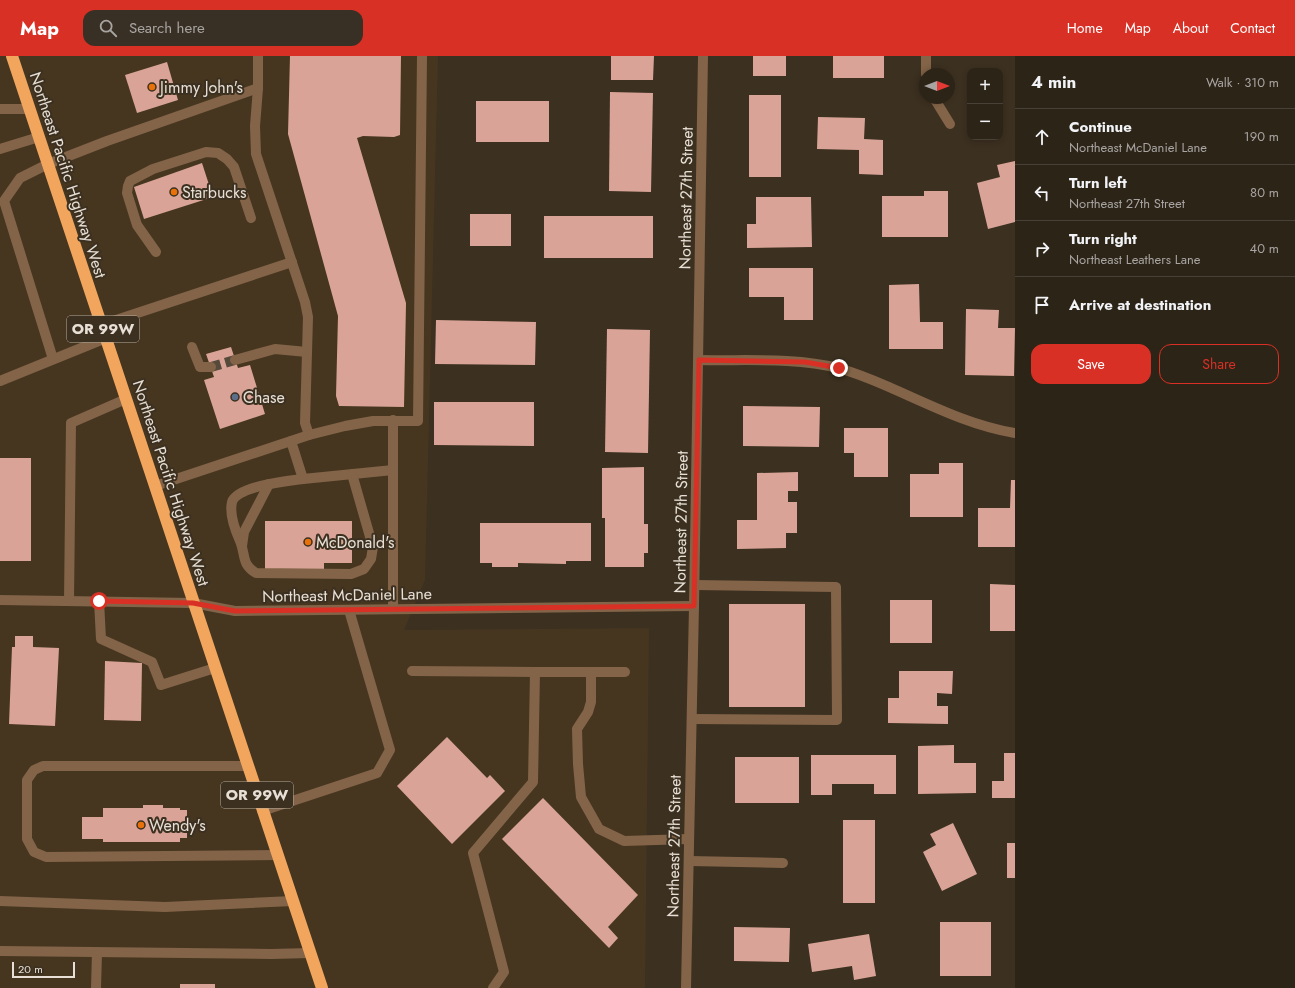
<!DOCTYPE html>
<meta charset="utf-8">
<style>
body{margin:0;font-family:Jost,sans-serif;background:#393025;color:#f1f3f6}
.controls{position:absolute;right:12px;top:12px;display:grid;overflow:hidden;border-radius:8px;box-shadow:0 2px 6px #0003}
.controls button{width:36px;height:36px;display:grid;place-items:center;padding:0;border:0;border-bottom:1px solid #484137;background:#2d2418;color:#f1f3f6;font:20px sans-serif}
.compass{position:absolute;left:919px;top:12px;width:36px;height:36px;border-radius:50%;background:#2d2418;box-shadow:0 2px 6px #0003;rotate:90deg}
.scale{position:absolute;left:12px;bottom:10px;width:63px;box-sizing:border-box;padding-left:4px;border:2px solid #e8e0d6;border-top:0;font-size:11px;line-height:14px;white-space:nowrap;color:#e8e0d6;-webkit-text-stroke:3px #3c3020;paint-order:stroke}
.stop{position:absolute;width:12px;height:12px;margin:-9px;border:3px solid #d93025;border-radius:50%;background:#fff}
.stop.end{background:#d93025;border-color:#fff;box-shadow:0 1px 4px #0008}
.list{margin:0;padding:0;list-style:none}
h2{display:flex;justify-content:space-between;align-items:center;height:52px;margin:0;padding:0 16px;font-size:17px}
h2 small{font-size:13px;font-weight:400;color:#a7a4a2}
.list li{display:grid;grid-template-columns:26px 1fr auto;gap:12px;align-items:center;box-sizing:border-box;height:56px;padding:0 16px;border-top:1px solid #484137}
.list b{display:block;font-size:15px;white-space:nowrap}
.list p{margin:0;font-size:13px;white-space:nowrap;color:#a7a4a2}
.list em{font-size:13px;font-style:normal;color:#a7a4a2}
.actions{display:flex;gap:8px;padding:12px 16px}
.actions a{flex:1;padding:9px 0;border:1px solid #d93025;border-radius:12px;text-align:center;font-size:14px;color:#d93025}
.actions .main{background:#d93025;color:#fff}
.icon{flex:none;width:22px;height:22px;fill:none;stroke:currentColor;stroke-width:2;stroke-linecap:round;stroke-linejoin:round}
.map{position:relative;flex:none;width:1015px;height:932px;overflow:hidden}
header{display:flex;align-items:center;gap:24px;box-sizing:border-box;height:56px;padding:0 20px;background:#d93025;color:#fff}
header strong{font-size:19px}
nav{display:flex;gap:22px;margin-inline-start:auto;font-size:14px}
.search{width:280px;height:36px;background:#393025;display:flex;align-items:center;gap:10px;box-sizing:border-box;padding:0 14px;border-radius:12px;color:#a7a4a2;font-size:15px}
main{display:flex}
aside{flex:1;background:#2d2418}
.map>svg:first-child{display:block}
</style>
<header>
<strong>Map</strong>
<div class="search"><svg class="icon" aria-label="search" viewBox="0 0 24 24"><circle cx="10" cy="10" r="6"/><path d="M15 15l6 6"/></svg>Search here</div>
<nav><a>Home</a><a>Map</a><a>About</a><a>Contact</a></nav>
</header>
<main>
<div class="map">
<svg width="1015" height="932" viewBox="0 0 1015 932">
<rect width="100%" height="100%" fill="#3c3020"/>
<polygon fill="#463620" points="0,0 438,0 425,524 404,574 649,572 645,932 0,932"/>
<g fill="#d9a497">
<polygon points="290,0 401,0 400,79 394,81 363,80 357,82 406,247 404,351 339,350 336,340 338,260 288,78"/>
<polygon points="611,0 654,0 653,24 611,24"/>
<rect x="753" y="0" width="33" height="20"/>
<rect x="833" y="0" width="51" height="22"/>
<polygon points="167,6 178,44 137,57 125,19"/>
<polygon points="610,36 653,37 651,136 609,135"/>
<rect x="749" y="39" width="32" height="82"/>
<rect x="476" y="45" width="73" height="41"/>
<polygon points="818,61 865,62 864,83 883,84 883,119 859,118 859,94 817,93"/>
<polygon points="1015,105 1015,166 988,173 977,127 1000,121 997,109"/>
<polygon points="202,107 213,141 144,163 134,131"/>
<polygon points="924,135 948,135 948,181 882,181 882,140 924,140"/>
<polygon points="756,141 811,141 812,191 747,192 747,168 756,168"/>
<rect x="470" y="158" width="41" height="32"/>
<rect x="544" y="160" width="109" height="42"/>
<polygon points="749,212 813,212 813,264 784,264 784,241 749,241"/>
<polygon points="919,228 920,266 943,266 943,293 889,293 889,229"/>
<polygon points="966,253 999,254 998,272 1015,272 1014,320 965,319"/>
<polygon points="436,264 536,266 535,309 435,308"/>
<polygon points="607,273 650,274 648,397 605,396"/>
<polygon points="231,291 238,312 250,309 265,358 220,373 204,324 214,321 206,298"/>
<polygon points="434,346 534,346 534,390 434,389"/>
<polygon points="743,350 820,351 819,391 743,390"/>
<polygon points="844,372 888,372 888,421 854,421 854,397 844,397"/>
<rect x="0" y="402" width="31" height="103"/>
<polygon points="939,407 963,407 963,461 910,461 910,418 939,418"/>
<polygon points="644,411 644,468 648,468 648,497 644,497 644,511 605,511 605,462 602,462 602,412"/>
<polygon points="798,416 798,435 788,435 788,446 797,446 797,477 786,477 786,492 737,493 737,464 757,464 757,417"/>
<polygon points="1011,424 1015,424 1015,491 978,491 978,452 1010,452"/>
<polygon points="265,465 352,465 352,507 324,507 324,513 265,513"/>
<polygon points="480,467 591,467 591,505 566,505 566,508 518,507 518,511 492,511 492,507 480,507"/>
<polygon points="990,528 1015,529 1015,575 990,575"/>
<rect x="890" y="544" width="42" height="43"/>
<rect x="729" y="548" width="76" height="103"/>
<polygon points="15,580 33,580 33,591 59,592 55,670 9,668 12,591 15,591"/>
<polygon points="105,605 142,607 141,665 104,664"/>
<polygon points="899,615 953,615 952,638 937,637 937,650 948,650 948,668 888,667 888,642 899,642"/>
<polygon points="447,681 487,722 490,719 505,735 452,788 397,730"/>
<polygon points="954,689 954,707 976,707 976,737 918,738 918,690"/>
<polygon points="1004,697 1015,697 1015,742 992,742 992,725 1004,725"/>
<polygon points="811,699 896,699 896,738 874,738 874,728 832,728 832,739 811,739"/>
<rect x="735" y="701" width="64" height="46"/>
<polygon points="543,742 638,839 608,871 618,882 609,892 502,783"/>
<polygon points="143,749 163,749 163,752 180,752 180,754 187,754 187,782 180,782 180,786 103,786 103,783 82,783 82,761 103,761 103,752 143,752"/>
<rect x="843" y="764" width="32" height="83"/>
<polygon points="953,767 977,818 942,835 923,796 936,789 930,778"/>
<rect x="1007" y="787" width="8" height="35"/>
<rect x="940" y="866" width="51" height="54"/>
<polygon points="734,871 790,872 789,906 734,905"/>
<polygon points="869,878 876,920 854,924 852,910 812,916 808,888"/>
<rect x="180" y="928" width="35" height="4"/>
</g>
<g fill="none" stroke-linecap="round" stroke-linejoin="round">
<polyline stroke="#564a3b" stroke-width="10" stroke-dasharray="10 5" stroke-linecap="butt" points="211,311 235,304"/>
<g stroke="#836448" stroke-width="10">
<polyline points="258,0 258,32 255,70 256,98 305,246 308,261 305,367 309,379"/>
<polyline points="926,0 926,18"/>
<polyline points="934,42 950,68"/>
<polyline points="0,53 30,53"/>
<polyline points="0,93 39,81"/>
<polyline points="156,196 137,169 127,137 128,130 130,125 153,113 206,96 218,97 227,103 234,111 251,162"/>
<polyline points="101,269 292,206"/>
<polyline points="192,291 200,311 211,311"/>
<polyline points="53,303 4,145 20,122 48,108 107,85 258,32"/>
<polyline points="235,304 275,293 307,296"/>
<path d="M 699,304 C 744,305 795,301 838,312 C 856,317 873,324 889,331 C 930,349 971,370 1015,377"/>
<polyline points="0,325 106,282"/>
<polyline points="291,385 303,423 393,414"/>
<path d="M 303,423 C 288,425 237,430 232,446 C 229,459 235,474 240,485 C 246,499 241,508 256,517 L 351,518 L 364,513 L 371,503 L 373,491 L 352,418"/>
<polyline points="155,430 309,379 345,370 373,365 418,365 422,0"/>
<polyline points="242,490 244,476 269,428"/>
<polyline points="0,544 193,547 235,555 694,550"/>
<polyline points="69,545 71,367 126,343"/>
<polyline points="99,545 101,583 152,606 161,629 215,612"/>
<polyline points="393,553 393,364"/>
<polyline points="412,615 535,616 533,726 473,797 504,916 493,932"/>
<polyline points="535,616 625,616"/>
<polyline points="591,616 591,646 588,656 577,673 578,708 581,741 599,773 624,785 689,783"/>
<polyline points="692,663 837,664 836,531 695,529"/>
<polyline points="247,710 43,710 34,714 27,724 27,783 34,796 46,801 278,799"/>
<polyline points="262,755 377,717 390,694 349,554"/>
<polyline points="689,805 783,807"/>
<polyline points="0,845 165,851 293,845"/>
<polyline points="0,895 272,898 310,897"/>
<polyline points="96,932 97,896"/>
<polyline points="686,932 694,550 703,0"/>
</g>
<polyline stroke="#f1a55d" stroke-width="12" points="12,0 322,932"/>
</g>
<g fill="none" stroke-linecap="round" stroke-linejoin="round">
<polyline stroke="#d93025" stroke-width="5" points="99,545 193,547 235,555 694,550 699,304 805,306 839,312"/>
</g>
<g fill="#e8710a" stroke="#3c3020" stroke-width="1.5">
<circle cx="152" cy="31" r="4"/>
<circle cx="174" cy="136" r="4"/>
<circle cx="308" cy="486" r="4"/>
<circle cx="141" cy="769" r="4"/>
</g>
<circle fill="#5c6f8a" stroke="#3c3020" stroke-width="1.5" cx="235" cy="341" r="4"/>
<g text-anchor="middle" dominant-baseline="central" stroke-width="4" stroke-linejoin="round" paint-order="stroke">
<g fill="#3c3020" stroke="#b4ab9f" stroke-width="1">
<rect x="67" y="260" width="72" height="26" rx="3"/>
<rect x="221" y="726" width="72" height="26" rx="3"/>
</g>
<g font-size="15" font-weight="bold" fill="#e8e0d6">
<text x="103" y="273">OR 99W</text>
<text x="257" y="739">OR 99W</text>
</g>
<g font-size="16" fill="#e8e0d6" stroke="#3c3020" text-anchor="start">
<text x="160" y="31">Jimmy John's</text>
<text x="182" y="136">Starbucks</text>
<text x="243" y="341">Chase</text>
<text x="316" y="486">McDonald's</text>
<text x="149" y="769">Wendy's</text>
</g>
<g font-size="16" fill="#e8e0d6" stroke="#3c3020">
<text transform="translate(68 119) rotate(72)">Northeast Pacific Highway West</text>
<text transform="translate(686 142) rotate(-89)">Northeast 27th Street</text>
<text transform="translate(171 427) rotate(72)">Northeast Pacific Highway West</text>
<text transform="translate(681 466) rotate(-89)">Northeast 27th Street</text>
<text transform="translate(347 539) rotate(-1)">Northeast McDaniel Lane</text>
<text transform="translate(674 790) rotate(-89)">Northeast 27th Street</text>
</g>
</g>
</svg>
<div class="controls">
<button>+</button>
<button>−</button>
</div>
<svg class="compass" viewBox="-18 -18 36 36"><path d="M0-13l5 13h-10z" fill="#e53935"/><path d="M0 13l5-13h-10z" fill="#a7a4a2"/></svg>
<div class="scale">20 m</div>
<div class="stop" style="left:99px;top:545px"></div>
<div class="stop end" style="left:839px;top:312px"></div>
</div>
<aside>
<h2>4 min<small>Walk · 310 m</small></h2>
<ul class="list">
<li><svg class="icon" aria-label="ahead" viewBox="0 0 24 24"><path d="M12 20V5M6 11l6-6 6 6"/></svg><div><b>Continue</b><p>Northeast McDaniel Lane</p></div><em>190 m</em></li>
<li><svg class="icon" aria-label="left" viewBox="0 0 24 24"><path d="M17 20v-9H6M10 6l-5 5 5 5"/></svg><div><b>Turn left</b><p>Northeast 27th Street</p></div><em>80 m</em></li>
<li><svg class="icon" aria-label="right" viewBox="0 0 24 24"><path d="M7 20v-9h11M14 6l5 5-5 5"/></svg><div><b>Turn right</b><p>Northeast Leathers Lane</p></div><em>40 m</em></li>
<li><svg class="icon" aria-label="arrive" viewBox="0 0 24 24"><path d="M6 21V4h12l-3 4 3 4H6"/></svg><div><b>Arrive at destination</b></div></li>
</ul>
<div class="actions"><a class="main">Save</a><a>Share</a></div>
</aside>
</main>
